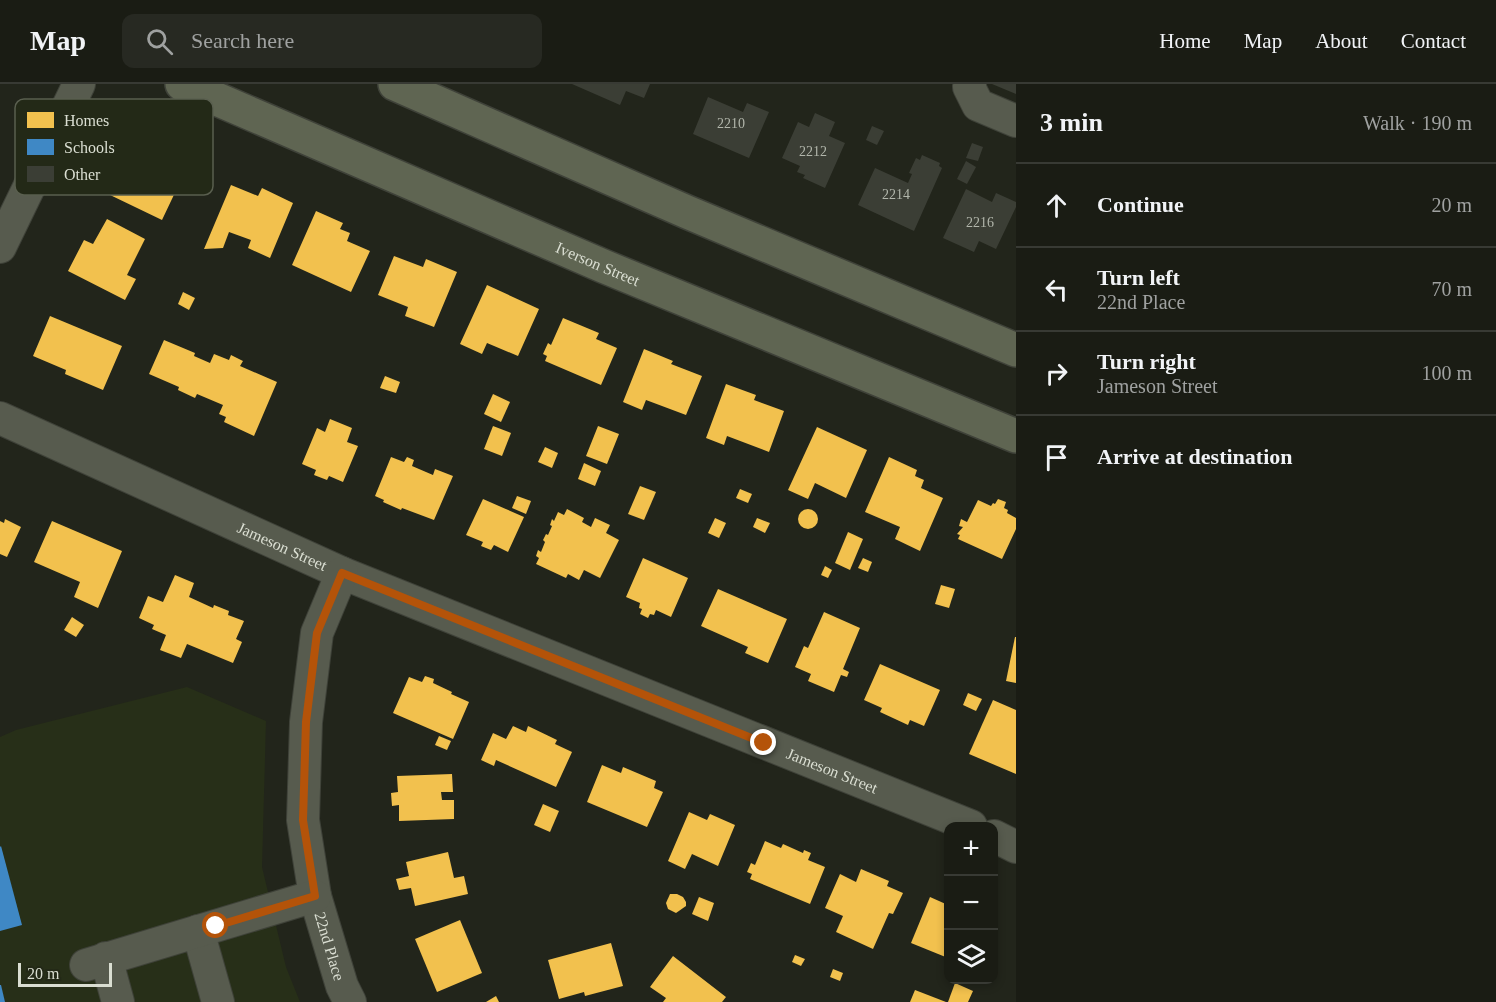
<!DOCTYPE html>
<meta charset="utf-8">
<style>
body{margin:0;font-family:Georgia,serif;background:#272922;color:#f1f3f6}
.controls{position:absolute;right:18px;bottom:18px;display:grid;overflow:hidden;border-radius:12px;box-shadow:0 3px 9px #0003}
.controls button{width:54px;height:54px;display:grid;place-items:center;padding:0;border:0;border-bottom:2px solid #383a34;background:#1a1c14;color:#f1f3f6;font:30px sans-serif}
.scale{position:absolute;left:18px;bottom:15px;width:94px;box-sizing:border-box;padding-left:6px;border:3px solid #daded2;border-top:0;font-size:16px;line-height:21px;white-space:nowrap;color:#daded2;-webkit-text-stroke:4px #232917;paint-order:stroke}
.stop{position:absolute;width:18px;height:18px;margin:-14px;border:4px solid #b45309;border-radius:50%;background:#fff}
.stop.end{background:#b45309;border-color:#fff;box-shadow:0 2px 6px #0008}
.list{margin:0;padding:0;list-style:none}
h2{display:flex;justify-content:space-between;align-items:center;height:78px;margin:0;padding:0 24px;font-size:26px}
h2 small{font-size:20px;font-weight:400;color:#9fa1a0}
.list li{display:grid;grid-template-columns:39px 1fr auto;gap:18px;align-items:center;box-sizing:border-box;height:84px;padding:0 24px;border-top:2px solid #383a34}
.list b{display:block;font-size:22px;white-space:nowrap}
.list p{margin:0;font-size:20px;white-space:nowrap;color:#9fa1a0}
.list em{font-size:20px;font-style:normal;color:#9fa1a0}
.icon{flex:none;width:33px;height:33px;fill:none;stroke:currentColor;stroke-width:2;stroke-linecap:round;stroke-linejoin:round}
.map{position:relative;flex:none;width:1016px;height:918px;overflow:hidden}
header{display:flex;align-items:center;gap:36px;box-sizing:border-box;height:84px;padding:0 30px;background:#1a1c14;border-bottom:2px solid #383a34}
header strong{font-size:28px}
nav{display:flex;gap:33px;margin-inline-start:auto;font-size:21px}
.search{width:420px;height:54px;background:#272922;display:flex;align-items:center;gap:15px;box-sizing:border-box;padding:0 21px;border-radius:12px;color:#9fa1a0;font-size:22px}
main{display:flex}
aside{flex:1;background:#1a1c14}
.map>svg:first-child{display:block}
</style>
<header>
<strong>Map</strong>
<div class="search"><svg class="icon" aria-label="search" viewBox="0 0 24 24"><circle cx="10" cy="10" r="6"/><path d="M15 15l6 6"/></svg>Search here</div>
<nav><a>Home</a><a>Map</a><a>About</a><a>Contact</a></nav>
</header>
<main>
<div class="map">
<svg width="1016" height="918" viewBox="0 0 1016 918">
<rect width="100%" height="100%" fill="#22251b"/>
<polygon fill="#272f18" points="187,603 266,637 262,783 286,883 300,918 0,918 0,653 16,646"/>
<g fill="#f2c14e">
<polygon points="151,59 190,77 162,136 108,110 123,82 128,85 132,76 142,80"/>
<polygon points="231,101 258,112 262,104 293,119 270,174 248,164 251,156 229,148 223,164 204,165"/>
<polygon points="316,127 343,139 340,145 350,149 347,157 370,167 351,208 292,181"/>
<polygon points="107,135 145,155 127,191 136,195 125,216 68,187 84,156 93,160"/>
<polygon points="394,172 423,183 426,175 457,188 434,243 405,232 408,223 378,211"/>
<polygon points="487,201 539,225 518,272 487,259 482,270 460,260"/>
<polygon points="183,208 195,214 189,226 178,220"/>
<polygon points="50,232 122,262 103,306 65,290 66,286 33,272"/>
<polygon points="563,234 599,249 596,255 617,264 601,301 545,277 547,272 543,270 548,259 551,261"/>
<polygon points="164,256 195,269 194,272 210,279 214,270 229,276 231,271 243,277 240,282 277,298 254,352 224,338 226,333 219,330 223,321 197,310 195,314 178,306 179,303 149,290"/>
<polygon points="644,265 673,277 671,280 702,292 686,331 646,316 642,326 623,318"/>
<polygon points="385,292 400,298 396,309 380,304"/>
<polygon points="726,300 756,311 754,316 784,327 769,368 727,352 724,361 706,354"/>
<polygon points="493,310 510,318 501,338 484,330"/>
<polygon points="330,335 352,344 347,358 358,362 343,398 329,392 327,396 314,391 316,386 302,380 317,344 325,348"/>
<polygon points="493,342 511,349 502,372 484,365"/>
<polygon points="598,342 619,350 607,380 586,372"/>
<polygon points="817,343 867,366 846,414 815,399 808,415 788,406"/>
<polygon points="545,363 558,369 552,384 538,378"/>
<polygon points="391,373 404,378 407,373 414,376 412,382 433,391 435,385 453,392 434,436 402,424 401,426 383,418 384,416 375,412"/>
<polygon points="889,373 917,386 915,392 924,396 921,404 943,414 920,467 895,455 900,443 865,428"/>
<polygon points="584,379 601,387 595,402 578,395"/>
<polygon points="640,402 656,408 644,436 628,430"/>
<polygon points="740,405 752,410 748,419 736,414"/>
<polygon points="517,412 531,417 526,430 512,424"/>
<polygon points="483,415 524,433 508,468 494,461 491,466 481,462 483,458 466,451"/>
<polygon points="998,415 1006,418 1004,424 1008,426 1007,429 1016,434 1016,445 1002,475 958,455 960,451 957,450 963,443 959,442 961,435 967,438 978,416 991,422 993,419 995,420"/>
<circle cx="808" cy="435" r="10"/>
<polygon points="567,425 584,434 582,438 591,443 595,434 610,441 606,449 619,456 600,494 584,486 579,496 568,490 566,494 536,480 539,474 536,472 538,466 541,468 545,458 543,456 546,450 548,451 552,442 550,441 552,435 554,437 558,428 564,431"/>
<polygon points="715,434 726,439 719,454 708,449"/>
<polygon points="757,434 770,439 765,449 753,443"/>
<polygon points="5,435 21,443 7,473 0,470 0,437 4,439"/>
<polygon points="52,437 122,467 98,524 74,513 80,498 34,478"/>
<polygon points="848,448 863,455 850,486 835,479"/>
<polygon points="643,474 688,494 671,533 656,526 654,531 650,530 648,534 640,530 642,525 639,524 640,519 626,513"/>
<polygon points="863,474 872,478 868,488 858,484"/>
<polygon points="825,482 832,486 828,494 821,491"/>
<polygon points="175,491 194,499 189,513 213,524 214,521 229,527 228,531 244,537 236,555 242,558 233,579 187,560 181,574 160,566 166,551 152,545 154,541 139,534 148,512 163,518"/>
<polygon points="941,501 955,505 949,524 935,520"/>
<polygon points="718,505 787,535 768,579 745,569 748,563 701,542"/>
<polygon points="824,528 860,544 843,585 849,588 847,593 841,591 834,608 808,597 811,590 795,583 804,562 808,564"/>
<polygon points="72,533 84,541 76,553 64,546"/>
<polygon points="1015,553 1016,553 1016,599 1006,597"/>
<polygon points="880,580 940,606 924,642 910,636 908,641 880,628 882,624 864,616"/>
<polygon points="425,592 434,595 433,599 452,608 451,610 469,618 453,655 393,629 409,593 422,598"/>
<polygon points="968,609 982,615 976,627 963,621"/>
<polygon points="993,616 1016,626 1016,690 969,670"/>
<polygon points="513,642 526,648 528,642 557,656 555,660 572,668 556,703 496,676 494,682 481,676 493,649 506,655"/>
<polygon points="439,652 451,657 447,666 435,661"/>
<polygon points="602,681 621,689 623,683 656,697 654,704 663,708 647,743 587,718"/>
<polygon points="452,690 453,708 441,708 442,716 454,716 454,735 399,737 399,721 392,722 391,709 398,708 397,692"/>
<polygon points="543,720 559,727 550,748 534,741"/>
<polygon points="689,728 707,736 710,730 735,741 718,782 692,770 685,785 668,777"/>
<polygon points="765,757 781,764 783,760 803,769 804,766 811,769 808,776 825,783 810,820 750,795 752,790 747,788 751,779 755,781"/>
<polygon points="448,768 454,794 464,792 468,810 415,822 411,804 399,806 396,795 409,792 406,778"/>
<polygon points="861,785 889,797 887,802 903,809 893,830 889,829 873,865 836,848 843,832 825,824 840,790 856,798"/>
<polygon points="670,810 677,810 683,813 686,818 686,822 676,829 668,825 666,819"/>
<polygon points="699,813 714,819 708,837 692,830"/>
<polygon points="930,813 948,821 948,874 911,859"/>
<polygon points="460,836 482,889 437,908 415,855"/>
<polygon points="611,859 623,902 585,912 584,908 559,915 548,876"/>
<polygon points="795,871 805,875 801,882 792,878"/>
<polygon points="673,872 726,913 722,918 663,918 666,914 650,903"/>
<polygon points="833,885 843,889 840,897 830,893"/>
<polygon points="955,899 973,907 968,918 948,918"/>
<polygon points="915,906 946,918 910,918"/>
<polygon points="496,912 499,918 486,918"/>
</g>
<g fill="#3f88c5">
<polygon points="1,762 22,841 0,847 0,763"/>
<polygon points="0,901 1,901 5,918 0,918"/>
</g>
<g fill="#3b3e35">
<polygon points="572,0 650,0 644,14 626,7 620,21"/>
<polygon points="992,0 1016,0 1016,10"/>
<polygon points="708,13 743,28 747,19 769,28 749,74 693,50"/>
<polygon points="815,29 835,38 829,52 845,59 825,104 803,94 805,91 797,88 800,82 782,74 798,38 809,43"/>
<polygon points="872,42 884,47 877,61 866,56"/>
<polygon points="972,59 983,63 978,77 966,74"/>
<polygon points="922,71 940,79 939,82 942,84 914,147 858,121 875,84 908,99 912,90 909,89 916,74 920,76"/>
<polygon points="966,77 976,83 967,100 957,95"/>
<polygon points="966,105 992,118 996,109 1016,118 1016,123 996,165 979,157 974,168 943,154"/>
</g>
<g fill="none" stroke-linecap="round" stroke-linejoin="round">
<g stroke="#3f4239" stroke-width="34">
<g id="minor">
<polyline points="970,0 969,3 978,21 1016,37"/>
<polyline points="0,163 79,0"/>
<path id="s1" d="M 0,334 L 342,489 L 971,742"/>
<path id="s2" d="M 342,489 L 317,549 L 306,638 L 303,736 L 315,812 L 342,902 L 350,918"/>
<polyline points="994,752 1016,763"/>
<polyline points="198,847 218,918"/>
<polyline points="106,874 118,918"/>
<polyline points="86,881 315,812"/>
</g>
</g>
<g stroke="#3f4239" stroke-width="36">
<g id="major">
<path id="s3" d="M 182,0 L 603,182 L 1016,352"/>
<polyline points="395,0 687,128 1016,266"/>
</g>
</g>
<use href="#minor" stroke="#575b4e" stroke-width="32"/>
<use href="#major" stroke="#5f6552" stroke-width="33"/>
</g>
<g fill="none" stroke-linecap="round" stroke-linejoin="round">
<polyline stroke="#b45309" stroke-width="8" points="216,842 315,812 303,736 306,638 317,549 342,489 764,659"/>
</g>
<g text-anchor="middle" dominant-baseline="central" stroke-width="6" stroke-linejoin="round" paint-order="stroke">
<g font-size="14" fill="#b2b6ab">
<text x="731" y="39">2210</text>
<text x="813" y="67">2212</text>
<text x="896" y="110">2214</text>
<text x="980" y="138">2216</text>
</g>
<g font-size="16" fill="#daded2" stroke="#232917">
<text stroke="none"><textPath href="#s3" startOffset="453">Iverson Street</textPath></text>
<text stroke="none"><textPath href="#s1" startOffset="310">Jameson Street</textPath></text>
<text stroke="none"><textPath href="#s1" startOffset="904">Jameson Street</textPath></text>
<text stroke="none"><textPath href="#s2" startOffset="382">22nd Place</textPath></text>
</g>
</g>
<rect x="15" y="15" width="198" height="96" rx="9" fill="#232917" stroke="#5a5f4f" stroke-width="1.5"/>
<rect x="27" y="28" width="27" height="16" fill="#f2c14e"/>
<rect x="27" y="55" width="27" height="16" fill="#3f88c5"/>
<rect x="27" y="82" width="27" height="16" fill="#3b3e35"/>
<g font-size="16" fill="#daded2">
<text x="64" y="42">Homes</text>
<text x="64" y="69">Schools</text>
<text x="64" y="96">Other</text>
</g>
</svg>
<div class="controls">
<button>+</button>
<button>−</button>
<button><svg class="icon" aria-label="layers" viewBox="0 0 24 24"><path d="M12 4l9 5-9 5-9-5zM3 14l9 5 9-5"/></svg></button>
</div>
<div class="scale">20 m</div>
<div class="stop" style="left:216px;top:842px"></div>
<div class="stop end" style="left:764px;top:659px"></div>
</div>
<aside>
<h2>3 min<small>Walk · 190 m</small></h2>
<ul class="list">
<li><svg class="icon" aria-label="ahead" viewBox="0 0 24 24"><path d="M12 20V5M6 11l6-6 6 6"/></svg><div><b>Continue</b></div><em>20 m</em></li>
<li><svg class="icon" aria-label="left" viewBox="0 0 24 24"><path d="M17 20v-9H6M10 6l-5 5 5 5"/></svg><div><b>Turn left</b><p>22nd Place</p></div><em>70 m</em></li>
<li><svg class="icon" aria-label="right" viewBox="0 0 24 24"><path d="M7 20v-9h11M14 6l5 5-5 5"/></svg><div><b>Turn right</b><p>Jameson Street</p></div><em>100 m</em></li>
<li><svg class="icon" aria-label="arrive" viewBox="0 0 24 24"><path d="M6 21V4h12l-3 4 3 4H6"/></svg><div><b>Arrive at destination</b></div></li>
</ul>
</aside>
</main>
